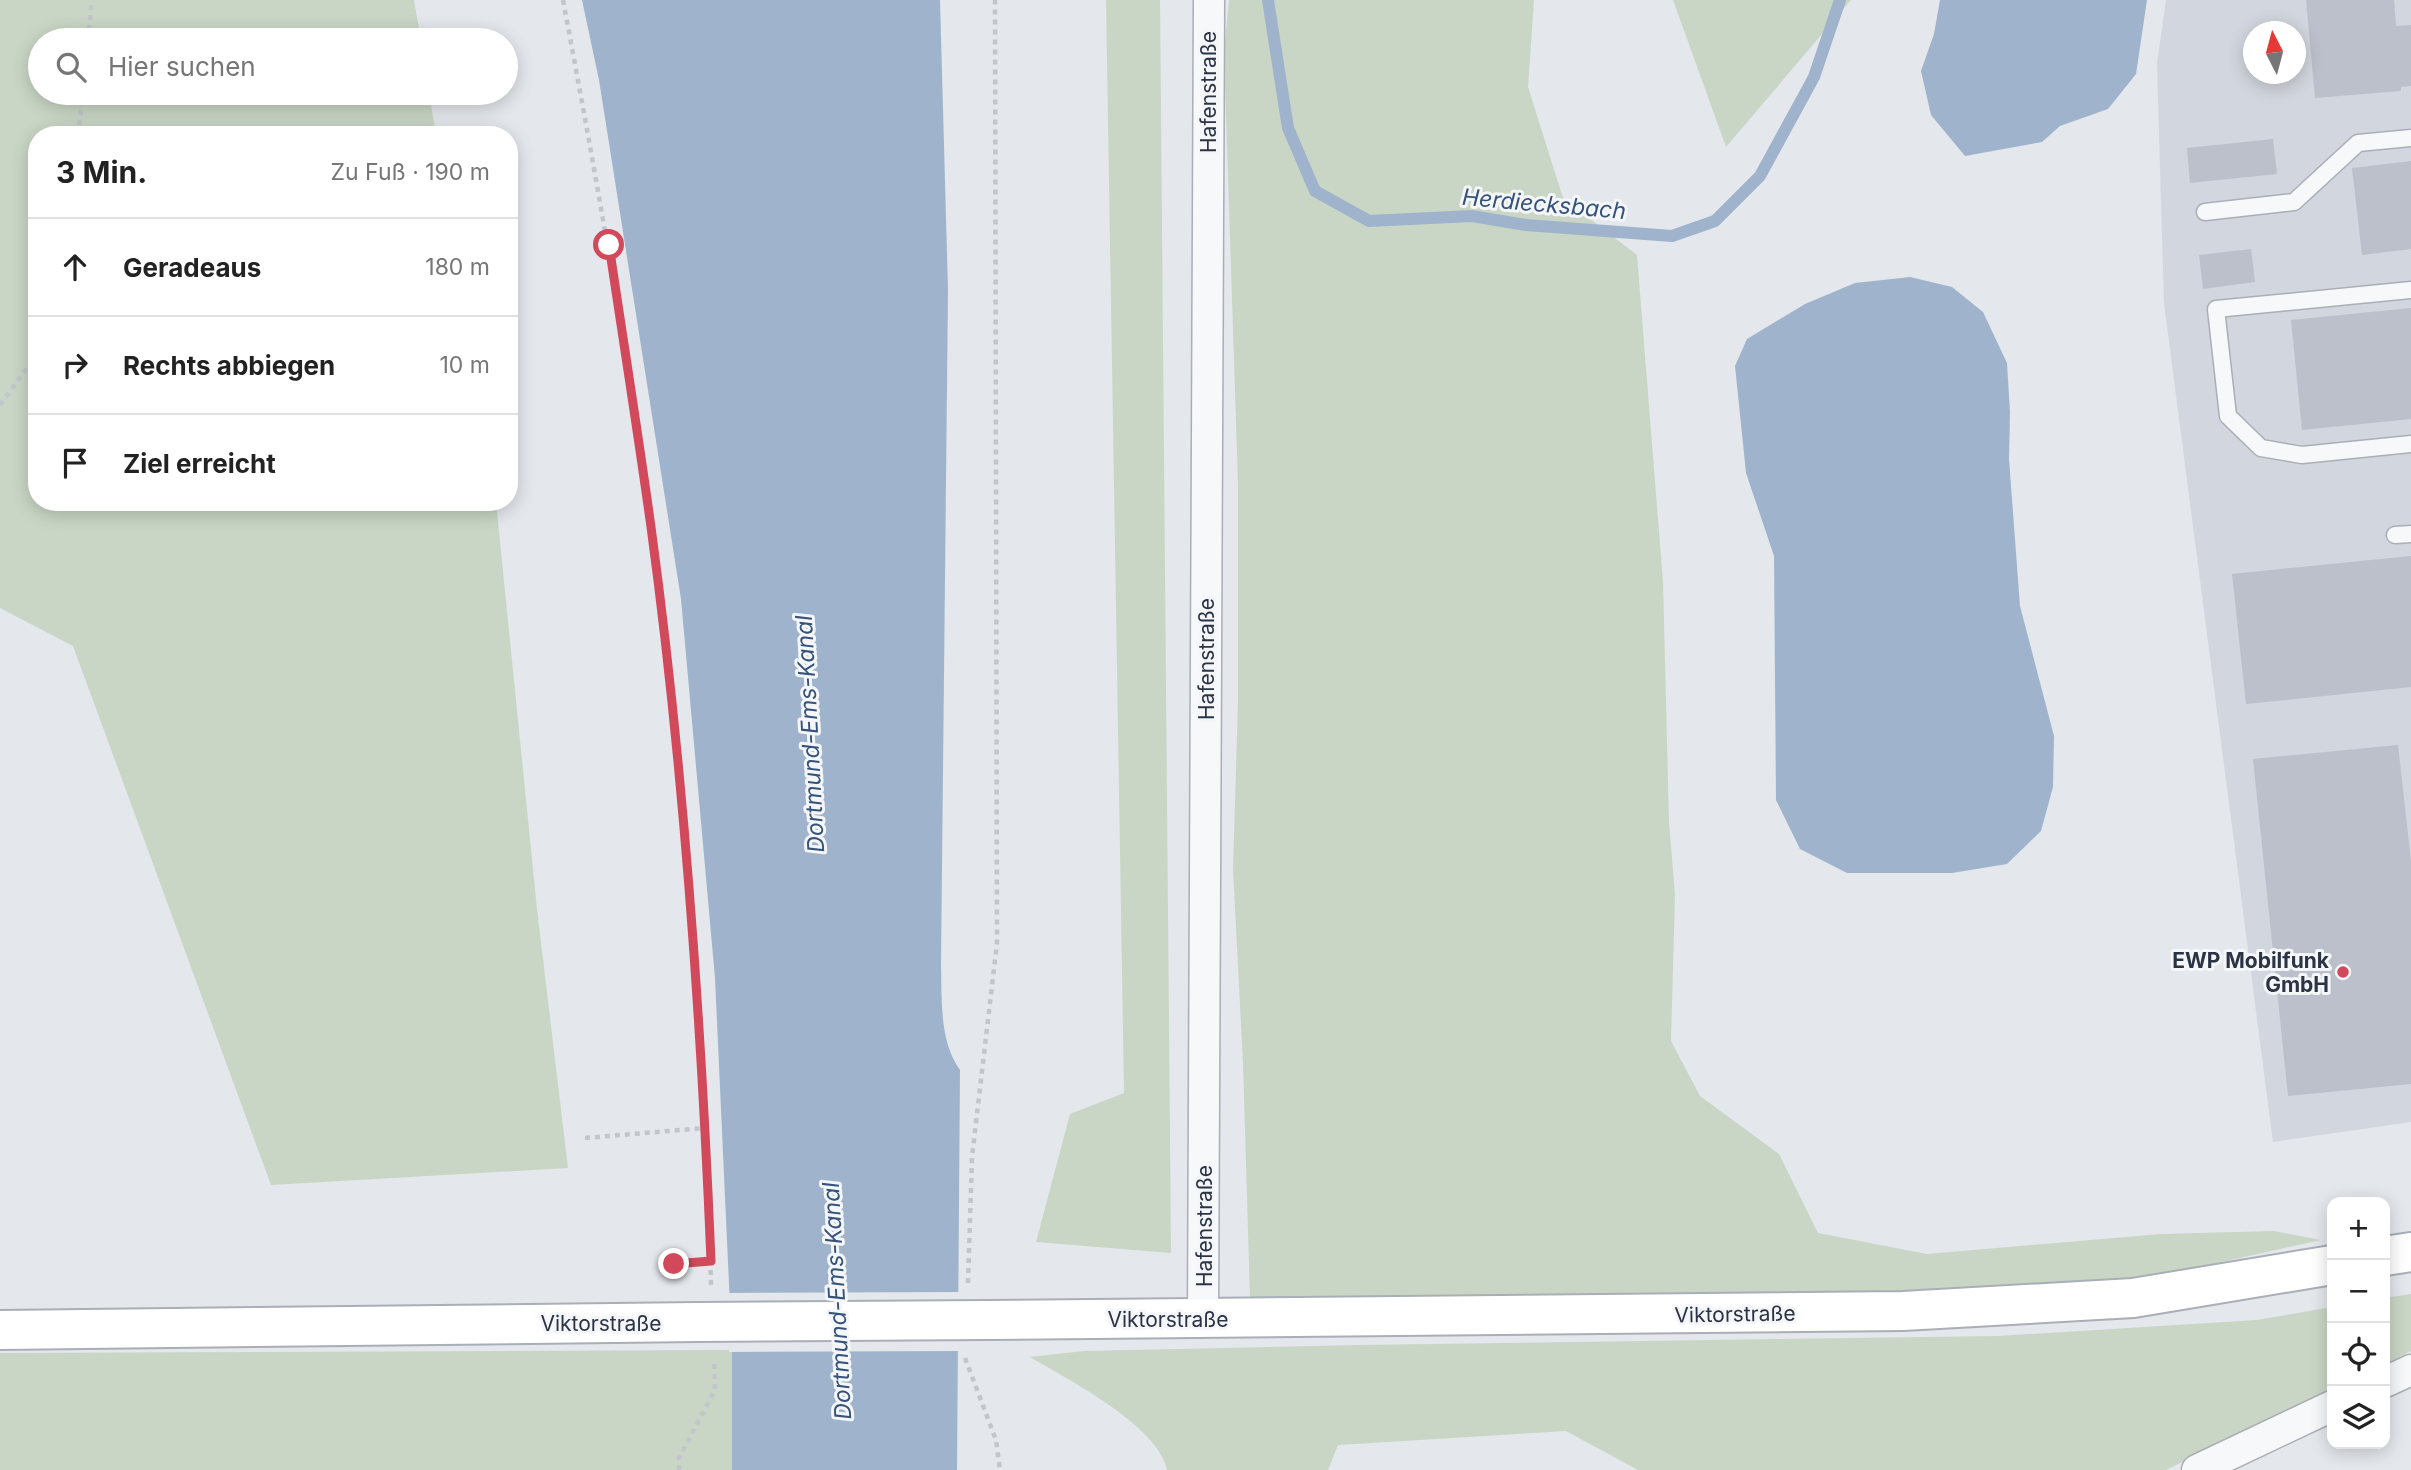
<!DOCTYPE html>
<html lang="de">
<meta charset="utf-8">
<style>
body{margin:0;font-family:Inter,sans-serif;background:#f6f6f6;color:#222}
.controls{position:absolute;right:21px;bottom:21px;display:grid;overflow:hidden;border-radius:14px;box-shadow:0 4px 18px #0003}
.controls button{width:63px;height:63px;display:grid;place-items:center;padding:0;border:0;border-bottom:2px solid #e0e0e0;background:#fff;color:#222;font:35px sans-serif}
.compass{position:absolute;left:2243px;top:21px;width:63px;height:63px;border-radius:50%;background:#fff;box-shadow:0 4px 18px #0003;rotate:354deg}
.stop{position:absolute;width:21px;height:21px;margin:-16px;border:5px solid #d1495b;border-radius:50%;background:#fff}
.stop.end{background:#d1495b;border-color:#fff;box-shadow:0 2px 7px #0008}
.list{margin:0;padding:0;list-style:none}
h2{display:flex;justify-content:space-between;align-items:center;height:91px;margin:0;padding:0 28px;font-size:30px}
h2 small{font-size:23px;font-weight:400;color:#767676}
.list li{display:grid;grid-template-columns:46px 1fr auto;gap:21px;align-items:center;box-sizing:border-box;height:98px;padding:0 28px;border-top:2px solid #e0e0e0}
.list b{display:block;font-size:26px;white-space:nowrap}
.list em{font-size:23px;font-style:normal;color:#767676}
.icon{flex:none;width:38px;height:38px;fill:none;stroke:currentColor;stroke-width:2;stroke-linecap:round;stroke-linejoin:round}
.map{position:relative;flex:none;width:2411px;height:1470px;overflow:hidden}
.search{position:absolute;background:#fff;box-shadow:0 4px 18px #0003;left:28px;top:28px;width:490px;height:77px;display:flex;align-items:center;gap:18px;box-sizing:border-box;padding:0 24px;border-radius:38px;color:#767676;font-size:26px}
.panel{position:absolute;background:#fff;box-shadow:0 4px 18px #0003;left:28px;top:126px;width:490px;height:385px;border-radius:28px}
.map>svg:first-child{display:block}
</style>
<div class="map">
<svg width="2411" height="1470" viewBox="0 0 2411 1470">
<rect width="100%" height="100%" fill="#e4e7ec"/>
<path fill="#d2d6de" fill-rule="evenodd" d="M 2166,0 L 2411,0 L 2411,1122 L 2273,1142 L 2164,303 L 2157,64 ZM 2254,32 L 2296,32 L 2296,74 L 2254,74 Z"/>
<g fill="#c9d6c5">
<polygon points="0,0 414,0 421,40 40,40 40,93 429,93 436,135 37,135 37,502 496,502 537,909 568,1168 271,1185 73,646 0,608"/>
<polygon points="1106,0 1160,0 1171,1253 1036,1242 1070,1114 1124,1093"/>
<polygon points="1229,0 1534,0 1528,87 1563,198 1637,255 1663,582 1669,822 1675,895 1671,1041 1700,1096 1779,1154 1818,1233 1927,1254 2161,1234 2274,1231 2321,1240 2136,1281 1888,1294 1675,1293 1250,1298 1243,1063 1233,869 1238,702 1238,484 1224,52"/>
<polygon points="1673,0 1851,0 1726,147"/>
<polygon points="2411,1294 2411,1351 2385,1364 2385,1298"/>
<path d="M 2332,1307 L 2332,1389 L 2166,1470 L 1638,1470 L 1566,1431 L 1338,1445 L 1328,1470 L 1167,1470 C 1159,1426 1067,1379 1030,1357 L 1084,1351 L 1358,1345 L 1998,1336 L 2257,1320 Z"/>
<polygon points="732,1350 732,1470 0,1470 0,1353"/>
</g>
<g fill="#9fb4cc">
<path d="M 582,0 L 940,0 L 948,290 L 941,964 C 942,999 939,1041 960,1070 L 957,1470 L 732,1470 L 732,1350 L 715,978 L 681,599 L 599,80 Z"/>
<polygon points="1940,0 2147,0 2136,74 2108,109 2060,126 2042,142 1965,156 1931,115 1921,71 1934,34"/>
<polygon points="1910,277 1952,287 1983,312 2007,363 2010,412 2009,459 2020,606 2054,736 2053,787 2041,831 2007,864 1952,873 1847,873 1800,849 1776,800 1774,556 1746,473 1735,366 1747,339 1805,304 1855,283"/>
</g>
<polygon fill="#e4e7ec" points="962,1292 962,1351 729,1352 726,1293"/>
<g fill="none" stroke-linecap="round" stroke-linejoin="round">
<polyline stroke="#9fb4cc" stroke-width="12" points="1268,0 1288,128 1315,191 1369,221 1472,216 1526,225 1672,236 1715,221 1760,176 1814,77 1840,0"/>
</g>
<g fill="#bbc0ca">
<polygon points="2306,0 2394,0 2396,26 2411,25 2411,86 2401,87 2401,91 2315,98"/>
<polygon points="2273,139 2277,174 2190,183 2187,148"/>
<polygon points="2411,161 2411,249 2362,255 2352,168"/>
<polygon points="2251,249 2255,282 2203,289 2199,255"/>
<polygon points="2411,308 2411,419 2302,430 2291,320"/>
<polygon points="2411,556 2411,687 2246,704 2232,574"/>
<polygon points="2398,745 2411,861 2411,1084 2288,1096 2253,759"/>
</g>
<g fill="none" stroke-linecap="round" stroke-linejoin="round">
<g stroke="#a9aeb7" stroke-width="19">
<g id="lane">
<polyline points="2205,212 2294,202 2358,143 2411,138"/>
<polyline points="2411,290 2216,309 2228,416 2261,448 2302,455 2411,444"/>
<polyline points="2395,535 2411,534"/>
</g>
</g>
<g stroke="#a9aeb7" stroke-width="33">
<g id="street">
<polyline points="1203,1318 1209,0"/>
<polyline points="2385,1382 2411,1370"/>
<polyline points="2197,1470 2332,1406"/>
</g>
</g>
<g stroke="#a9aeb7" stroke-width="42">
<g id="secondary">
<polyline points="2385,1256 2411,1252"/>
<polyline points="987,1320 1903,1311 2133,1298 2332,1265"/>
<polyline points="0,1330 698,1322"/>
</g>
</g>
<g stroke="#c2c5cb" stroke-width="4.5" stroke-dasharray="5 5" stroke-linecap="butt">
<path d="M 563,0 C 596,175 627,350 651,526 C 685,776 704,1034 711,1286"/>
<polyline points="88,40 92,0"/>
<polyline points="78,135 83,93"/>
<polyline points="0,405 37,354"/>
<polyline points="585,1138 705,1128"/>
<polyline points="674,1264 711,1261"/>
<polyline points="968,1283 972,1157 997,943 995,0"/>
<polyline points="965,1358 996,1440 1000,1470"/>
<polyline points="679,1470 679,1458 715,1390 714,1361"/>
</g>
<use href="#lane" stroke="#f7f8fa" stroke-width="16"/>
<use href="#street" stroke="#f7f8fa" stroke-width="30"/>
<use href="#secondary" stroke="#fff" stroke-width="38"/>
<g stroke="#a9aeb7" stroke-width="42" stroke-linecap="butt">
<polyline id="secondary-bridge" points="698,1322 987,1320"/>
</g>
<use href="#secondary-bridge" stroke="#fff" stroke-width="38"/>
</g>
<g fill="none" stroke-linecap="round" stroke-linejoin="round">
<path stroke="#d1495b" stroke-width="9" d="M 609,245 C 623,339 638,433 651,527 C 684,770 701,1016 711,1261 L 674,1264"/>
</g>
<circle fill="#d1495b" stroke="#f4f6f9" stroke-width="2.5" cx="2343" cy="972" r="7"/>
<g text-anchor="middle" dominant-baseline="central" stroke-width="6" stroke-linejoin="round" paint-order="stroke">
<g font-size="21" fill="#2b3445" stroke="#f4f6f9">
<text transform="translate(1208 92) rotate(-90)">Hafenstraße</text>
<text transform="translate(1206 659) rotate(-90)">Hafenstraße</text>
<text transform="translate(1204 1226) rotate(-90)">Hafenstraße</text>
<text transform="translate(1735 1314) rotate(-1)">Viktorstraße</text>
<text x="1168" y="1319">Viktorstraße</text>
<text x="601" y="1323">Viktorstraße</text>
</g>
<g font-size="21" font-weight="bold" fill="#2b3445" stroke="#f4f6f9" text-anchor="end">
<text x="2329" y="960">EWP Mobilfunk<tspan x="2329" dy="24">GmbH</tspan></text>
</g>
<g font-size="23" font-style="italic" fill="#34527a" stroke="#f4f6f9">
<text transform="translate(1544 204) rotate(5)">Herdiecksbach</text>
<text transform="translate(810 734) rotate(-93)">Dortmund-Ems-Kanal</text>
<text transform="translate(837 1301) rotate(-93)">Dortmund-Ems-Kanal</text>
</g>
</g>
</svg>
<div class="controls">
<button>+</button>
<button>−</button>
<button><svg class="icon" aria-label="locate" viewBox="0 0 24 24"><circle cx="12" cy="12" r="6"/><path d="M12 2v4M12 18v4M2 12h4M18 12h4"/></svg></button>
<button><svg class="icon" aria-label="layers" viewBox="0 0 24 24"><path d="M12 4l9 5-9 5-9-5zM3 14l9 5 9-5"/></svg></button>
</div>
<svg class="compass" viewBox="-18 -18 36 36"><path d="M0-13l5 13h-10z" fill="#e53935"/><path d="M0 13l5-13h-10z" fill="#767676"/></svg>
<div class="stop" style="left:609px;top:245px"></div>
<div class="stop end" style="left:674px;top:1264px"></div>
<div class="search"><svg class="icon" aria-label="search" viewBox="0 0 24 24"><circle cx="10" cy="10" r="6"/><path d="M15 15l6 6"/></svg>Hier suchen</div>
<section class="panel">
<h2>3 Min.<small>Zu Fuß · 190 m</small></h2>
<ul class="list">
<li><svg class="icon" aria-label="ahead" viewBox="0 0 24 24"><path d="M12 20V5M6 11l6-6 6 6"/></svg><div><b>Geradeaus</b></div><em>180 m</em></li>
<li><svg class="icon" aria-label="right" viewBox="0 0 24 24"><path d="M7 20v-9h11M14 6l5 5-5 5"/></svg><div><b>Rechts abbiegen</b></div><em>10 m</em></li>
<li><svg class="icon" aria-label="arrive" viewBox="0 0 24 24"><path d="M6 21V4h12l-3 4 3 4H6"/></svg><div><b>Ziel erreicht</b></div></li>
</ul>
</section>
</div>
